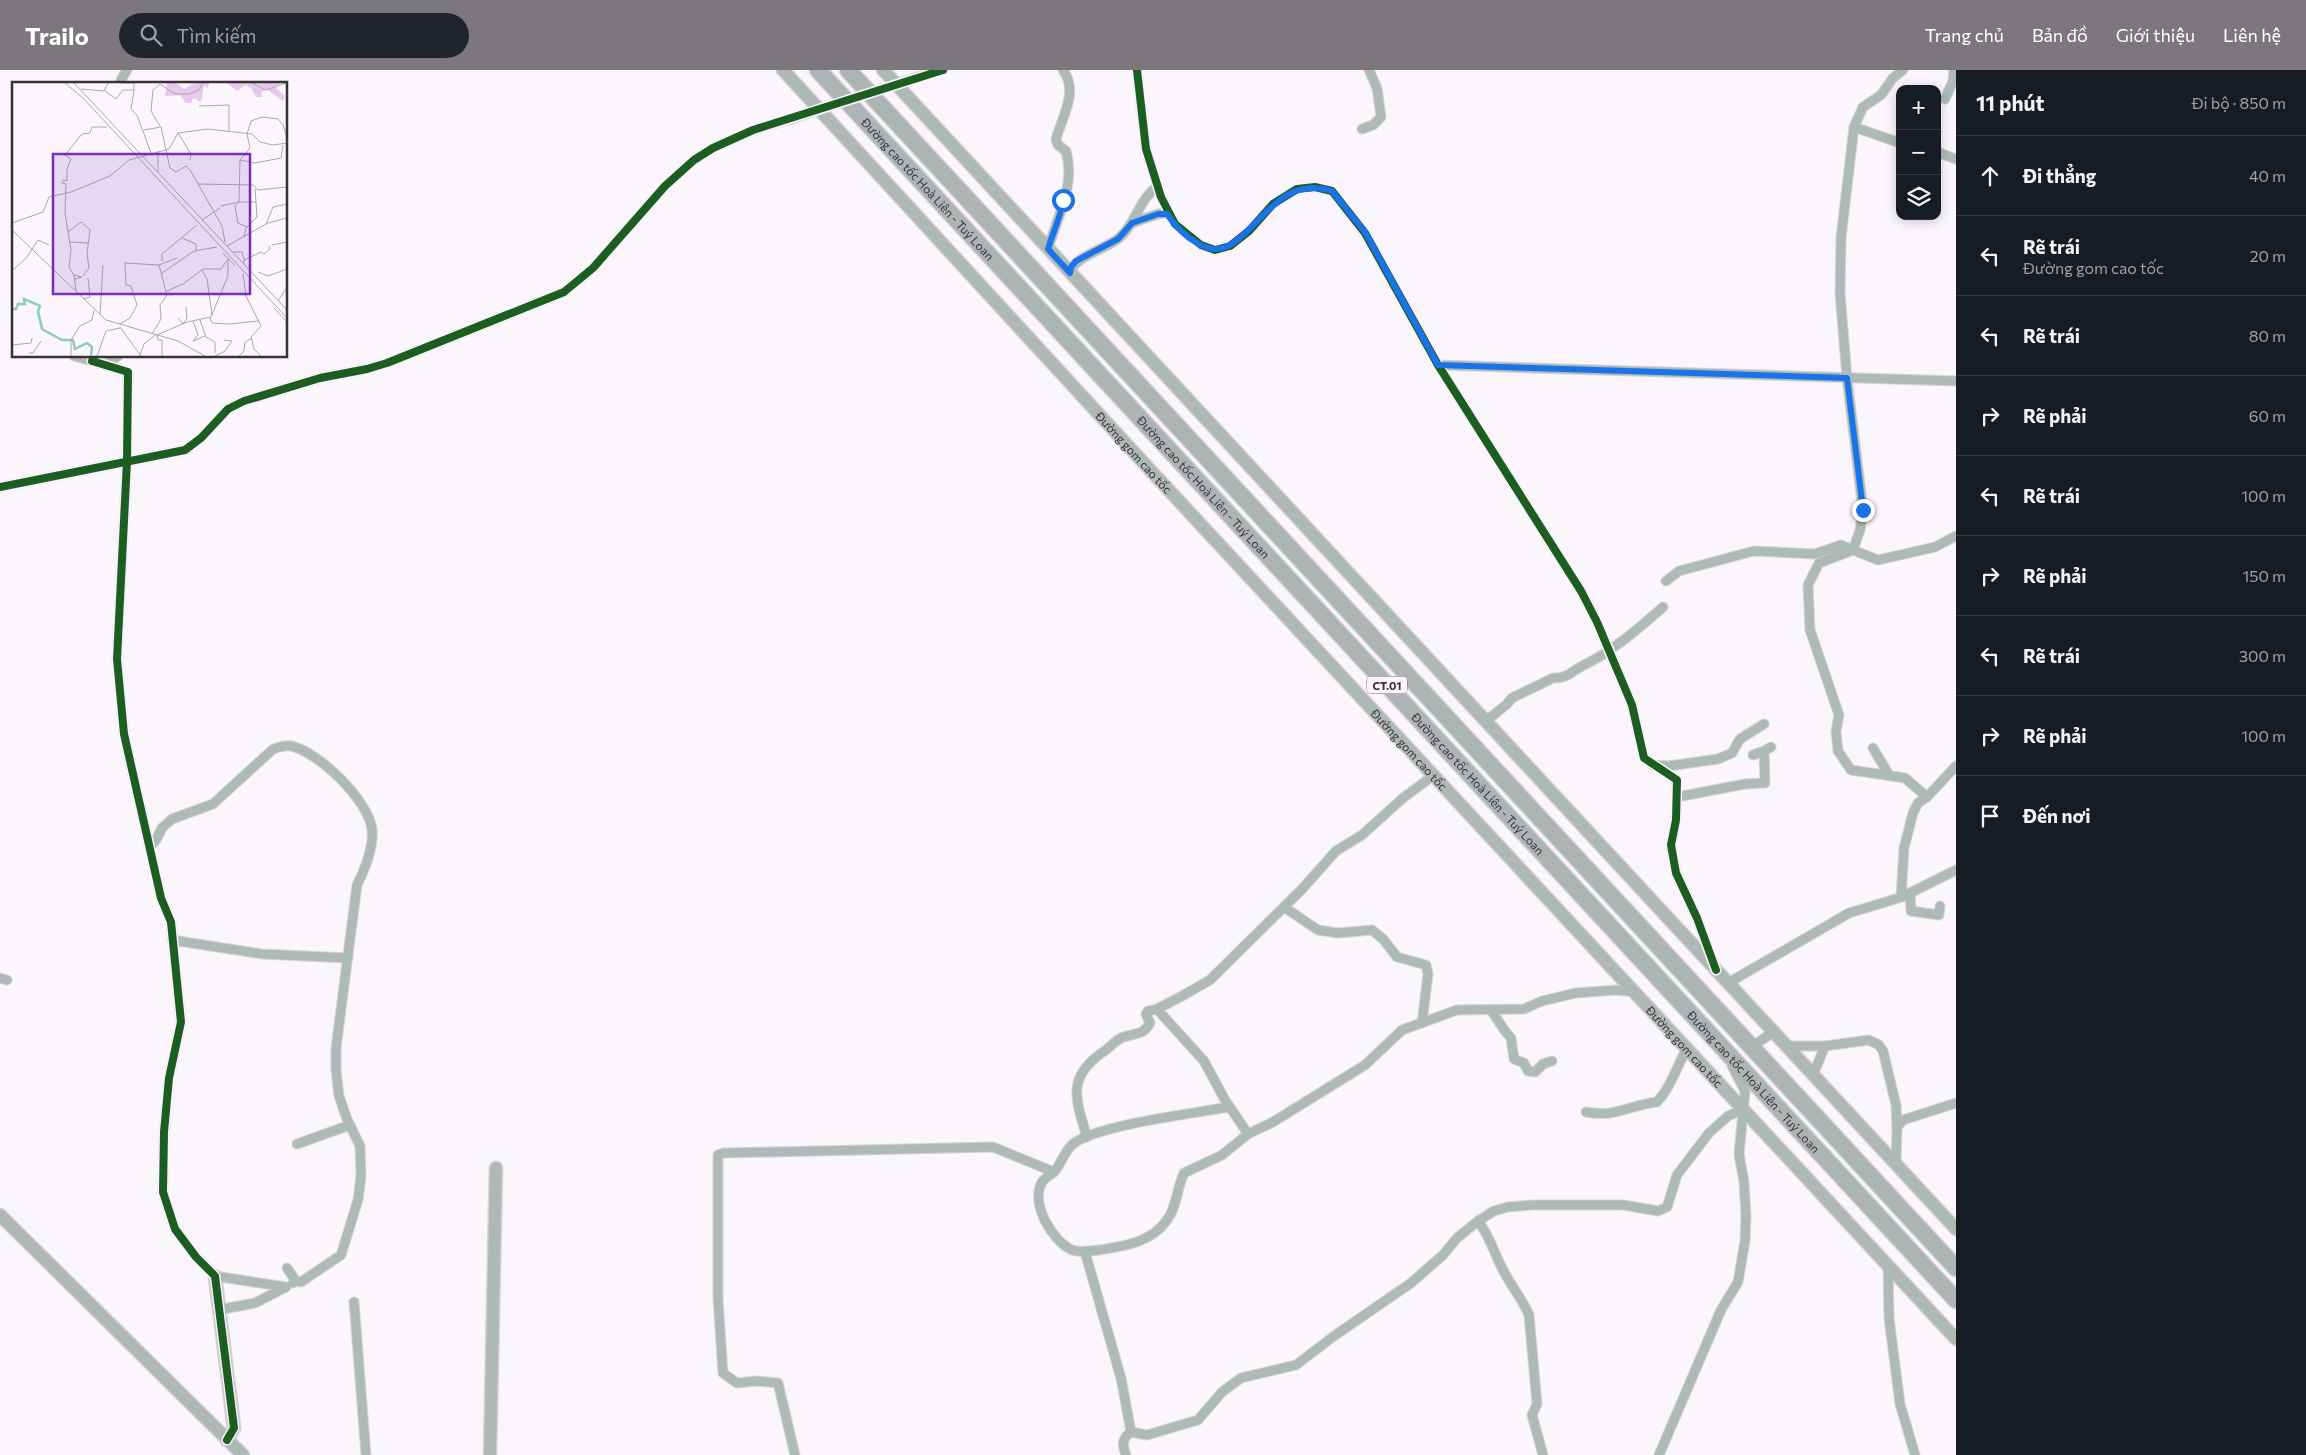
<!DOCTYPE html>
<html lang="vi">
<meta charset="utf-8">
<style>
body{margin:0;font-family:Commissioner,sans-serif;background:#20242c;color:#f1f3f6}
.controls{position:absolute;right:15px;top:15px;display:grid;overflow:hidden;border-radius:10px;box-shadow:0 2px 12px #0003}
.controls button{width:45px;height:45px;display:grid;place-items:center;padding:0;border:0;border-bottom:1px solid #363941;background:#171b24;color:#f1f3f6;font:25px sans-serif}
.stop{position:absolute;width:15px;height:15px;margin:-11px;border:4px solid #1a73e8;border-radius:50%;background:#fff}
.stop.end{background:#1a73e8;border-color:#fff;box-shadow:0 1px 5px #0008}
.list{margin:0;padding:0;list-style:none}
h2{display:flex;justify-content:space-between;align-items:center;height:65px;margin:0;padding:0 20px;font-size:21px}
h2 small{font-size:16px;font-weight:400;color:#9ea1a6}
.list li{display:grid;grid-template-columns:32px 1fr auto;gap:15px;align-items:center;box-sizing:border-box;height:80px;padding:0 20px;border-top:1px solid #363941}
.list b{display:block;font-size:19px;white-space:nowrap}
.list p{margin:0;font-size:16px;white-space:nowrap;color:#9ea1a6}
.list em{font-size:16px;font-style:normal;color:#9ea1a6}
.icon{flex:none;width:28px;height:28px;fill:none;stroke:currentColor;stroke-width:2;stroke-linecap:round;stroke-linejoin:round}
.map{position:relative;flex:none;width:1956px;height:1385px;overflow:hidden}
header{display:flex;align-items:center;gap:30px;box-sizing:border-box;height:70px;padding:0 25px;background:#7c767d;color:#fff}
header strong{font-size:24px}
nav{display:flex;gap:28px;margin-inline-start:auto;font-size:18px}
.search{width:350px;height:45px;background:#20242c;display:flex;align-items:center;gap:12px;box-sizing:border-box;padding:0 18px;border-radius:28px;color:#9ea1a6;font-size:19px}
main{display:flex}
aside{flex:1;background:#171b24}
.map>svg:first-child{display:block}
</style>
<header>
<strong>Trailo</strong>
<div class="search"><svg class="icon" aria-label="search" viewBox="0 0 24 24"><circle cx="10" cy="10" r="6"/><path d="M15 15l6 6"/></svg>Tìm kiếm</div>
<nav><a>Trang chủ</a><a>Bản đồ</a><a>Giới thiệu</a><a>Liên hệ</a></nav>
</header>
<main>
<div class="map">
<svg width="1956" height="1385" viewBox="0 0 1956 1385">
<rect width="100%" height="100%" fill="#fbf5fc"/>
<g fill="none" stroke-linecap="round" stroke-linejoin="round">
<g stroke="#d7d3d8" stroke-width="11">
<g id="street">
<polyline points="1137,0 1146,79 1161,127 1175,154 1201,175 1215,180 1230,176 1249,161 1273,134 1297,119 1315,117 1332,121 1365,163 1438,295 1581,521 1597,552 1632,635 1644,688 1677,710 1676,750 1671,775 1676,803 1697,848 1714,895"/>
<polyline points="927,4 943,0"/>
<polyline points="122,14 121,10 127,0"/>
<polyline points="1945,29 1953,11 1954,0"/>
<polyline points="1854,57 1900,73"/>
<polyline points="1362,59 1373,55 1381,47 1377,18 1369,0"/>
<polyline points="1937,82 1956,89"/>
<polyline points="1132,153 1158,144 1167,143"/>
<path d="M 1048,179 C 1057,147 1076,115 1066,81 L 1058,75 L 1056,69 C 1062,47 1079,22 1063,0"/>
<path d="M 1070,203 C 1073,187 1106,179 1119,168 C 1136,154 1139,129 1158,116"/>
<polyline points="74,286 92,291"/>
<polyline points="94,286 92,291 128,302 127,391 117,589 124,664 161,828 171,852 181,952 169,1008 164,1062 163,1122 175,1159 196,1187 215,1206 286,1217 255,1233 218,1240"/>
<polyline points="105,295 118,286"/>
<polyline points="1438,295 1956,311"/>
<polyline points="0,417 185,380 201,368 228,339 244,331 320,308 367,299 387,293 564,222 593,198 665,116 694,90 713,78 753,60 791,49"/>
<polyline points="1666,511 1679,501 1754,481 1815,484 1841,475 1853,480 1860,460 1863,440 1847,308 1840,223 1841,168 1854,57 1863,37 1881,25 1893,8 1903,0"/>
<path d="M 1485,652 L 1507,634 L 1512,628 L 1553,608 C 1567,609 1573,600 1584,595 C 1613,581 1639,558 1663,537"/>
<polyline points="1873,678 1889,705"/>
<polyline points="1753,685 1764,681"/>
<polyline points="1653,695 1669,696 1718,689 1732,683 1740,669 1764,654"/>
<polyline points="1677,727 1745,714 1765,713 1764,681 1771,677"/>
<polyline points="1927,727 1905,708 1851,700 1838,681 1836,661 1839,645 1810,560 1808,515 1819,493 1853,480 1878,490 1935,477 1956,466"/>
<path d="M 150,777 L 156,770 L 162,758 L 172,749 L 213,734 L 272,680 C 278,677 284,675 291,676 C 319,682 368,730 372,759 C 374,778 365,799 357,815 L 336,978 L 336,1000 L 339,1026 L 347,1049 L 360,1076 L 361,1106 L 358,1130 L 341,1185 L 301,1212 L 296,1211"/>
<polyline points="1910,823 1911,841 1939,845 1940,836"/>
<polyline points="1901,827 1904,778 1913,743 1918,733 1927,727 1956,696"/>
<polyline points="1284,837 1318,860 1338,863 1372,860 1383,869 1397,887 1426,895 1428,904 1422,953"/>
<polyline points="172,870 262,884 348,888"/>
<polyline points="0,908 7,910"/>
<polyline points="1728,913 1849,843 1902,827 1956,800"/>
<polyline points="1157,939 1204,991 1225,1030 1248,1064"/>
<polyline points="1491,940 1505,961 1511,968 1514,989 1524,993 1528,1001 1535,1002 1543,994 1552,991"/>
<polyline points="1759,972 1773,962"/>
<polyline points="1786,976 1825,976 1869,970 1879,975 1883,981 1896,1035 1897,1057"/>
<polyline points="1813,1005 1825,976"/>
<path d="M 1586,1042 C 1616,1048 1629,1035 1657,1032 C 1671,1017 1677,996 1687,978"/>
<path d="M 1087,1067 C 1075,1028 1066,1006 1106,980 C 1111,976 1118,968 1124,967 C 1135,963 1144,965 1150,953 L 1146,944 L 1148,941 L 1157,939 L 1182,926 L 1210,910 L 1303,818 L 1336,781 L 1362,765 L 1403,728 L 1434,705"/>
<polyline points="297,1074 350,1055"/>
<polyline points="1896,1094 1897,1057 1903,1050 1956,1033"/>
<path d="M 1054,1102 C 1050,1105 1045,1108 1042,1112 C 1030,1133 1052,1171 1072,1180 C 1081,1183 1090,1181 1099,1180 C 1124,1176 1151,1173 1167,1150 C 1177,1137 1177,1117 1184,1103 L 1222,1085 L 1248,1064 L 1273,1052 L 1365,995 L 1402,960 L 1457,940 L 1524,939 L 1542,931 L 1576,923 L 1616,920 L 1635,922"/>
<path d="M 1478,1151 C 1490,1166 1494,1183 1503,1200 C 1511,1216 1522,1228 1529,1245 L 1537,1334 L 1532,1345 L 1543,1385"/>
<polyline points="1085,1182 1121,1308 1131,1362"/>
<polyline points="1888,1195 1889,1248 1900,1334 1915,1385"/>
<polyline points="287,1198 296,1211 293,1213"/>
<polyline points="354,1232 366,1385"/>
<path d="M 795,1385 L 778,1313 L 757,1311 L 737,1313 L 723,1303 L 718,1229 L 718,1085 L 724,1083 L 993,1077 L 1054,1102 C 1061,1094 1065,1080 1073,1074 C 1096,1055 1196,1043 1229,1037"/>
<path d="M 1126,1385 C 1122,1375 1122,1368 1131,1362 L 1147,1365 L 1198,1350 L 1222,1322 L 1241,1308 L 1296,1295 L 1334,1266 L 1411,1213 L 1443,1185 L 1457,1168 L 1478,1151 L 1494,1141 L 1508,1137 L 1532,1135 L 1623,1135 L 1658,1141 L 1667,1137 L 1677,1105 L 1709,1063 L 1728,1046 L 1742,1040"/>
<polyline points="1659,1385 1721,1240 1738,1212 1745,1171 1746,1146 1744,1112 1739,1084 1745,1021 1732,996"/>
</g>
</g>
<g stroke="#d7d3d8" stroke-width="15">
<g id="secondary">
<path id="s1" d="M 783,0 L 1140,389 L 1956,1269"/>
<polyline points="883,0 1956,1159"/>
<polyline points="0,1145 243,1385"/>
<polyline points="215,1206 234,1358 227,1370"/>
<polyline points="490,1385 496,1098"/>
</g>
</g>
<g stroke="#d7d3d8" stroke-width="19">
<g id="highway">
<path id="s2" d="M 818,0 L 1956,1230"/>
<polyline points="848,0 1956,1198"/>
</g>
</g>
<use href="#street" stroke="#aebab5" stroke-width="9"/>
<use href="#secondary" stroke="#aeb8b5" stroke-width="12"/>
<use href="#highway" stroke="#acb5b4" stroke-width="16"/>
<g stroke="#d7d3d8" stroke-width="11" stroke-linecap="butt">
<polyline id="street-bridge" points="791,49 927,4"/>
</g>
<use href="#street-bridge" stroke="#aebab5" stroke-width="9"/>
<g stroke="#fdf2ff" stroke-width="11">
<g id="cycleway">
<polyline points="1137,0 1146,79 1161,127 1175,154 1201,175 1215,180 1230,176 1249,161 1273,134 1297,119 1315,117 1332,121 1365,163 1438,295 1581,521 1597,552 1632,635 1644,688 1677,710 1676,750 1671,775 1676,803 1697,848 1716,900"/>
<polyline points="94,286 92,291 128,302 127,391 117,589 124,664 161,828 171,852 181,952 169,1008 164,1062 163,1122 175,1159 196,1187 215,1206 234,1358 227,1370"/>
<polyline points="0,417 185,380 201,368 228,339 244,331 320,308 367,299 387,293 564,222 593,198 665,116 694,90 713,78 753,60 943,0"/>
</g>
</g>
<use href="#cycleway" stroke="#1b5e20" stroke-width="8"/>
</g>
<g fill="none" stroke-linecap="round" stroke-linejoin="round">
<path stroke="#1a73e8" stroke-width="6" d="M 1063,130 C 1064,137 1051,168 1048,179 L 1070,203 L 1071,197 L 1076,191 L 1118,169 L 1132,153 L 1158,144 L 1167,144 C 1175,156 1185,166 1197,173 C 1247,205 1263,99 1332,121 L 1365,162 L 1438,295 L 1847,308 L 1863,440"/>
</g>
<g text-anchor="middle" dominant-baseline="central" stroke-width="4.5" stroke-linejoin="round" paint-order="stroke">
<rect fill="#fdf2ff" stroke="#736b74" stroke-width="1" x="1367" y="606.5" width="40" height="17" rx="4"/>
<g font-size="11" font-weight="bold" fill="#383139">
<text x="1387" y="615">CT.01</text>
</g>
<g font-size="12" fill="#383139" stroke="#fdf2ff">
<text stroke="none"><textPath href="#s2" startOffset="162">Đường cao tốc Hoà Liên - Tuý Loan</textPath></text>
<text stroke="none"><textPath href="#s1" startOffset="519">Đường gom cao tốc</textPath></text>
<text stroke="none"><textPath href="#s2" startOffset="568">Đường cao tốc Hoà Liên - Tuý Loan</textPath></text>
<text stroke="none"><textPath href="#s1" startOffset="924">Đường gom cao tốc</textPath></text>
<text stroke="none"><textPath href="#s2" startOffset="972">Đường cao tốc Hoà Liên - Tuý Loan</textPath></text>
<text stroke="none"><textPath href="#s1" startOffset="1329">Đường gom cao tốc</textPath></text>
<text stroke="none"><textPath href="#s2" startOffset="1378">Đường cao tốc Hoà Liên - Tuý Loan</textPath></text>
</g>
</g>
<g transform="translate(12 12)">
<rect width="275" height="275" fill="#fbf5fc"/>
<path d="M 155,1 L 164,1 L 172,7 L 183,1 L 197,1 L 196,6 L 192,4 L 189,20 L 181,16 L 179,21 L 174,21 L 168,13 L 153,14 ZM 215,1 L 268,1 L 264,6 L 273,14 L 271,19 L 254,7 L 249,11 L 250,15 L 244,15 L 239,6 L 233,3 L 225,9 Z" fill="#e8c8ee"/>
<path fill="none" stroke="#8dceb7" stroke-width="2.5" d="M 0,227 L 4,227 L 6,222 L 13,222 L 12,217 L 24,222 L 28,224 L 26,229 L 30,247 L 50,258 L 61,258 L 63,267 L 75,261 L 80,265 L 79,274"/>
<path fill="none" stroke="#ada7ae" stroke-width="1" d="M 53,1 L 71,16 L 275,236M 62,1 L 275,228M 240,1 L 254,8 L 274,1M 69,7 L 92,9 L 96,1M 122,8 L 119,27 L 125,33 L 139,71M 93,9 L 104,17 L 111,8 L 122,8 L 122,1 L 108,1M 187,24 L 217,23 L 217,50M 148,44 L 139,29 L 141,8 L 148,2 L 163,12 L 177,12 L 187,8 L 191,1M 132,48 L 149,45 L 158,86 L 164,90 L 174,84 L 178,88 L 210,144 L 213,160M 166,51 L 179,72 L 178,78M 146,69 L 146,90M 228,78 L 243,81 L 269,76 L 271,63M 186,102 L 241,103 L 246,108 L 275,105M 209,124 L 227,120 L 228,78 L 238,66 L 235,52 L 239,39 L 250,35 L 266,37 L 271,43 L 275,56M 190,138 L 208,126M 0,141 L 31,130 L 37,115 L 59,110 L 98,94 L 117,78 L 157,67 L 166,51 L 196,47 L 240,52 L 248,60 L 261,63 L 275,61M 254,142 L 261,125 L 275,122M 235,145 L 226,141 L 223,124 L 227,120 L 244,120 L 243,107M 0,148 L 94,238 L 166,259 L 193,274M 56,150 L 69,140 L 78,148 L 75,171 L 77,186 L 71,194M 232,155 L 234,146 L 245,135 L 244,120M 170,156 L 184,162 L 184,168M 58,160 L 76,161M 260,163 L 275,160M 215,164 L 256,141 L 275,136M 221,170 L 230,170 L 232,178M 211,171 L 223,184M 150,179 L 150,172 L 185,143M 232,182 L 232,178 L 249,170 L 252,172 L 258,167 L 257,164M 190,188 L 195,197 L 200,233M 0,189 L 15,175 L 26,158 L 37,163M 246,190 L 256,194 L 275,187M 150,191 L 182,169 L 205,165M 231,192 L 234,214 L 249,244 L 239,255 L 242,267 L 249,274M 62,193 L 70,195 L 63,197M 64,209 L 62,193 L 57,185 L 59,168 L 53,131 L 54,102 L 50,101 L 51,98 L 55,99 L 55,87 L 59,77 L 53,73 L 70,52 L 78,51 L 80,45 L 95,45M 155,209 L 171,202 L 191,187 L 209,187 L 216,177M 71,217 L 78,215 L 76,196M 266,219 L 275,205M 262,226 L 275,240M 88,233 L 91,183M 166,236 L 171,242 L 175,236 L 174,225M 198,236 L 200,241 L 217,242 L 246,239M 188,238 L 194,255 L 203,260 L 203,271M 181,239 L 186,253 L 181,259 L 193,254M 108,242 L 118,236 L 125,223 L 119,204 L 114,203 L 113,181 L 147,183 L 165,176M 108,245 L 129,274M 140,252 L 149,237 L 148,223 L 155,213 L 147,183M 145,253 L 175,240 L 199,235 L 216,194 L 216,178M 145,253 L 146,258 L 150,258 L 150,274M 0,263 L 19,261 L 20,256M 17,271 L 21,271 L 29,259M 128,273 L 132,262 L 143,253M 59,274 L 59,258 L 68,244 L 80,238 L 82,228M 85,274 L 94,249 L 108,246M 203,274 L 213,269 L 220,259 L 212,258M 227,274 L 232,269 L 233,260 L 240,256"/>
<path fill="#7b2cbf" fill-opacity="0.15" stroke="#7b2cbf" stroke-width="2.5" d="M 41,72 L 238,72 L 238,212 L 41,212 Z"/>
<rect width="275" height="275" fill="none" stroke="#383139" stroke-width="2.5"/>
</g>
</svg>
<div class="controls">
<button>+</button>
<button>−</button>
<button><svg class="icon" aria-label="layers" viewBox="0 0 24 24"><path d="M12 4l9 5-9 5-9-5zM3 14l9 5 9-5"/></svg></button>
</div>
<div class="stop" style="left:1063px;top:130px"></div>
<div class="stop end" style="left:1863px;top:440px"></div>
</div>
<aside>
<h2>11 phút<small>Đi bộ · 850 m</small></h2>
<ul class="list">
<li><svg class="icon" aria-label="ahead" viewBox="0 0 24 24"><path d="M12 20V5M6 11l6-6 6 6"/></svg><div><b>Đi thẳng</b></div><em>40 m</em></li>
<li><svg class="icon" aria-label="left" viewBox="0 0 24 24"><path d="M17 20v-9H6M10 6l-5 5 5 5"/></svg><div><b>Rẽ trái</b><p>Đường gom cao tốc</p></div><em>20 m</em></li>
<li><svg class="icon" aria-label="left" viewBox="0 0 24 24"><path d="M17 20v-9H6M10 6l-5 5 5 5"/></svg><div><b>Rẽ trái</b></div><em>80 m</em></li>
<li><svg class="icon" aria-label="right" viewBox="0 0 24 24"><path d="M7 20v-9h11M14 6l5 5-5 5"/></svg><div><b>Rẽ phải</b></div><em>60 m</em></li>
<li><svg class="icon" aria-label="left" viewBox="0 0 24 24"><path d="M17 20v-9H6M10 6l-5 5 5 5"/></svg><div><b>Rẽ trái</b></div><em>100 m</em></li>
<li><svg class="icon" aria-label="right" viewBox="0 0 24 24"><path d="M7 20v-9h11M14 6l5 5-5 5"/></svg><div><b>Rẽ phải</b></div><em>150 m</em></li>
<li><svg class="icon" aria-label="left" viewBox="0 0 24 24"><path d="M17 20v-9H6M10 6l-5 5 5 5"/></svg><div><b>Rẽ trái</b></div><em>300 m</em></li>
<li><svg class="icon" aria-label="right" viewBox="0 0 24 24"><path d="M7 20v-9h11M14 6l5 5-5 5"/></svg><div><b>Rẽ phải</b></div><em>100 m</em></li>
<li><svg class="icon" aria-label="arrive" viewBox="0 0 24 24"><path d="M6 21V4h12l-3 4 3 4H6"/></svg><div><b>Đến nơi</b></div></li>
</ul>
</aside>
</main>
